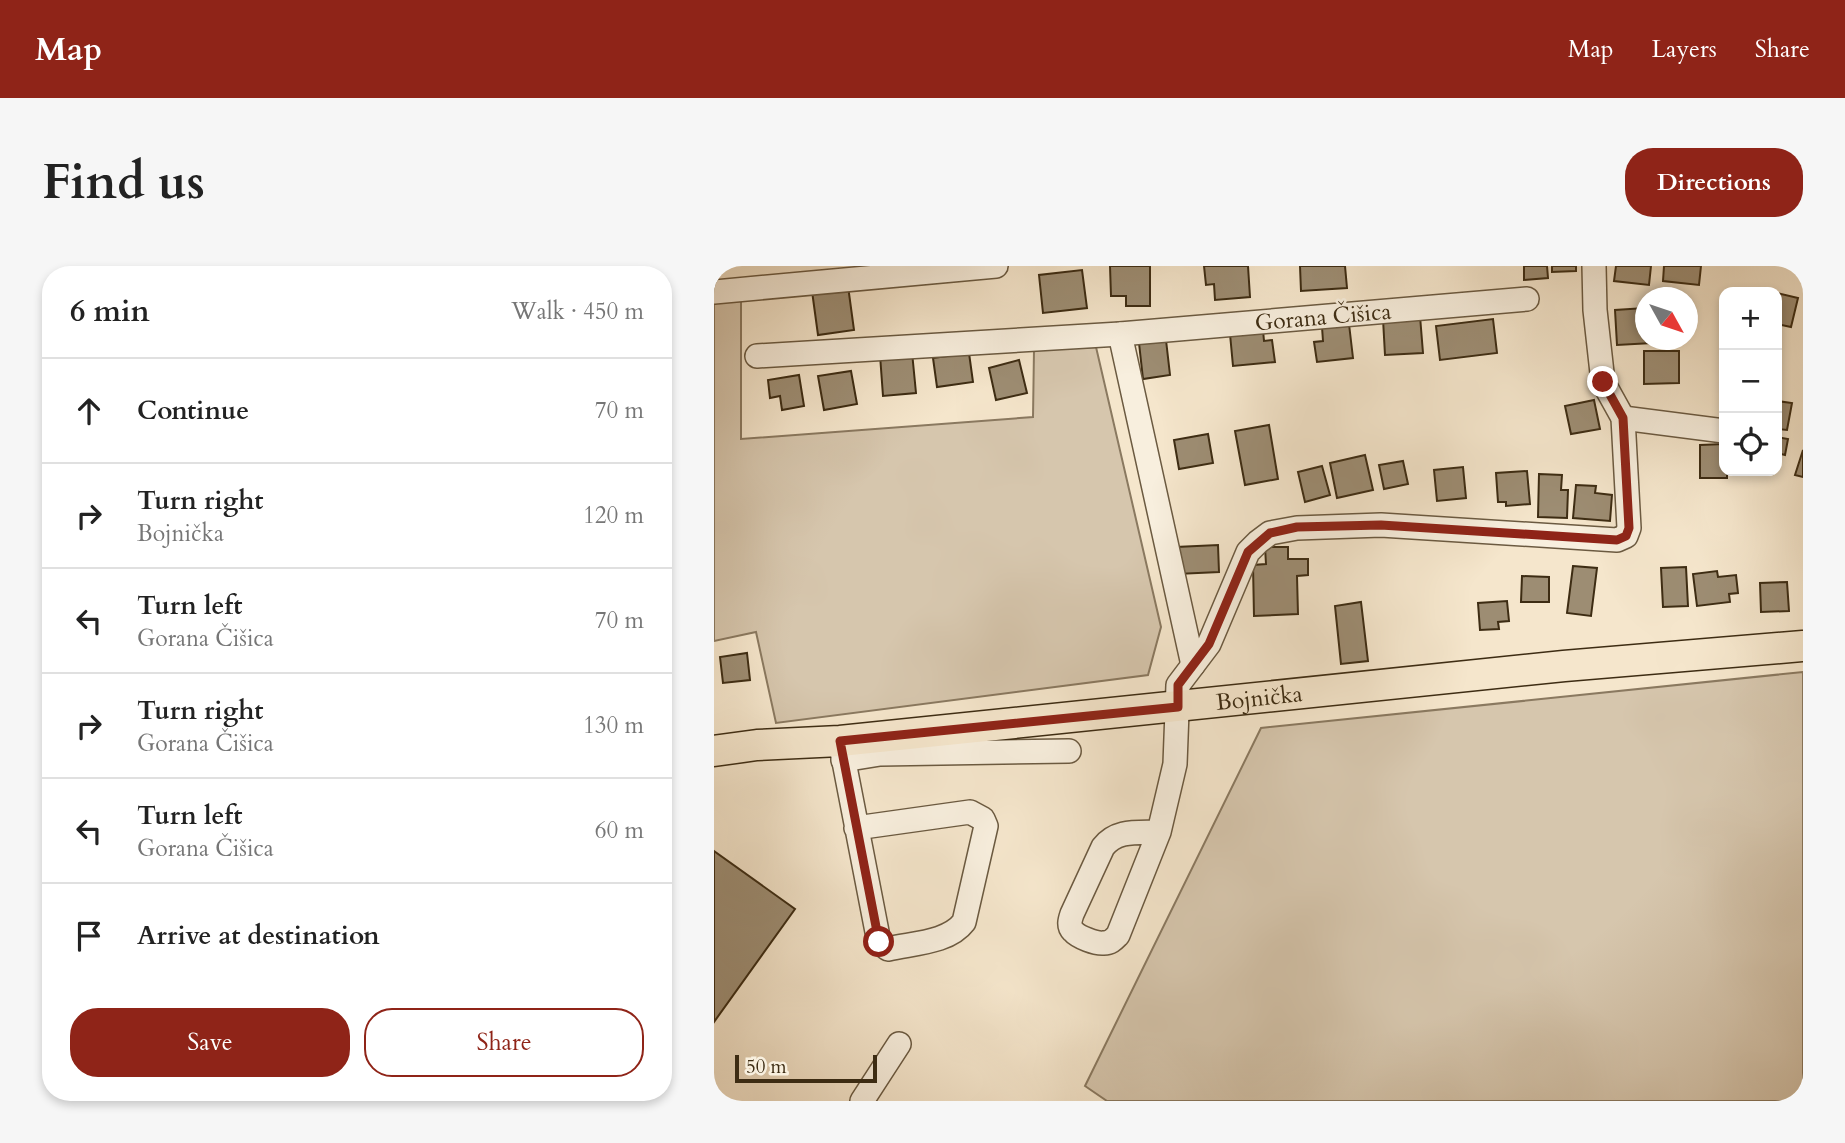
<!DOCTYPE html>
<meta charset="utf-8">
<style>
body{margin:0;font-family:Cardo,serif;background:#f6f6f6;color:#222}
.controls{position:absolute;right:21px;top:21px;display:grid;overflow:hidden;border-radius:14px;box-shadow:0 4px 10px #0003}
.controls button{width:63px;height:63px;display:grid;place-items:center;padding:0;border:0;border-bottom:2px solid #e0e0e0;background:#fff;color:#222;font:35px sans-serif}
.compass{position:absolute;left:921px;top:21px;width:63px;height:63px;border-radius:50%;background:#fff;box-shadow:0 4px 10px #0003;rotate:130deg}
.scale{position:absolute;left:21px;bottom:18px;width:142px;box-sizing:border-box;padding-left:7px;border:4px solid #3d2c13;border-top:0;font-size:19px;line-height:24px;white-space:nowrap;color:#3d2c13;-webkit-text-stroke:5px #f8efde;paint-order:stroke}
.stop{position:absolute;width:21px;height:21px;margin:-16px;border:5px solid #8f2418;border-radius:50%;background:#fff}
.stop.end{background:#8f2418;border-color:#fff;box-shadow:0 2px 7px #0008}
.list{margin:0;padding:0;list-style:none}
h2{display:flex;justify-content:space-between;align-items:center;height:91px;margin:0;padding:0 28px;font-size:30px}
h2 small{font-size:23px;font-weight:400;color:#767676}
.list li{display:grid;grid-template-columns:46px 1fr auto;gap:21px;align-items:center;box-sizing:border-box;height:105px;padding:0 28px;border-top:2px solid #e0e0e0}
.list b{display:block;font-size:26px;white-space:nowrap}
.list p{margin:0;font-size:23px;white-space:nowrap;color:#767676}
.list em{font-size:23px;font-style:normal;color:#767676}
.actions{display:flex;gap:14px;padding:21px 28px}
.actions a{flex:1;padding:16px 0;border:2px solid #8f2418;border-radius:28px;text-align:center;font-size:24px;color:#8f2418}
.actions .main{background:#8f2418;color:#fff}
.icon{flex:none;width:38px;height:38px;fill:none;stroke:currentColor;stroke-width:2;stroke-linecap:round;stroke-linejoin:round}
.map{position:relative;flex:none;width:1089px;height:835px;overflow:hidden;border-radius:28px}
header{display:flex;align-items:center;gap:42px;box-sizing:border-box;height:98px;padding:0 35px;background:#8f2418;color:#fff}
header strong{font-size:33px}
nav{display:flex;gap:38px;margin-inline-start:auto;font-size:24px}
.intro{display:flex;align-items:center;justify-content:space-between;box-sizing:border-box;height:168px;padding:0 42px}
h1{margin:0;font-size:49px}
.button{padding:18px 32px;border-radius:28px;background:#8f2418;color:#fff;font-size:24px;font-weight:700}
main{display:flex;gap:42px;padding:0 42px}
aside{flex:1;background:#fff;border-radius:28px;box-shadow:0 4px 10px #0003}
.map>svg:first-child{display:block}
</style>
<header>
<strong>Map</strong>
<nav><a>Map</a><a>Layers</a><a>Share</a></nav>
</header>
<div class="intro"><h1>Find us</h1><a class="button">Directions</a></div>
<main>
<aside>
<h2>6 min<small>Walk · 450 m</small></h2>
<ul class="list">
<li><svg class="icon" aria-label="ahead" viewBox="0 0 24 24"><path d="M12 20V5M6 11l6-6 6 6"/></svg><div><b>Continue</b></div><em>70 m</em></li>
<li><svg class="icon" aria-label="right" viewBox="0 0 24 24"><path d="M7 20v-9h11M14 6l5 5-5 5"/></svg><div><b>Turn right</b><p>Bojnička</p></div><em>120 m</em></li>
<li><svg class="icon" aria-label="left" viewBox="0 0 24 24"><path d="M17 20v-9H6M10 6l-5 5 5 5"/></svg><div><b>Turn left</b><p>Gorana Čišica</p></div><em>70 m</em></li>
<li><svg class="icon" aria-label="right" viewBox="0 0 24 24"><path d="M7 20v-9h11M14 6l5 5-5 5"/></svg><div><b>Turn right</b><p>Gorana Čišica</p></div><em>130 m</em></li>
<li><svg class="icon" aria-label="left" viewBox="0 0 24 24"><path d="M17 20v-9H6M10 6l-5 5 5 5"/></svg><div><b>Turn left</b><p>Gorana Čišica</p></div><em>60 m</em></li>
<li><svg class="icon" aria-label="arrive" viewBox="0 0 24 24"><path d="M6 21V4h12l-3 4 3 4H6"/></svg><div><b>Arrive at destination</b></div></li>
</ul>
<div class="actions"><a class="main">Save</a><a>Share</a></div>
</aside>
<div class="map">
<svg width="1089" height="835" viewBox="0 0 1089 835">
<rect width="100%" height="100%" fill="#f5e6cc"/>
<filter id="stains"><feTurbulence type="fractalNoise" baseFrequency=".00286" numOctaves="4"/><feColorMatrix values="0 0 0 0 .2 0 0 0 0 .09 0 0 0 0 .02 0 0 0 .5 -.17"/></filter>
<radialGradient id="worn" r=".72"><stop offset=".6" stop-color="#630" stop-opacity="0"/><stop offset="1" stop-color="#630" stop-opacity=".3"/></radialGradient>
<g fill="#d6c6ad" stroke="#8a7960" stroke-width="2">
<polygon points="27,26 27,173 319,151 320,84 382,81 447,361 434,409 62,457 42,366 0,375 0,28"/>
<polygon points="1089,406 1089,835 393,835 371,820 547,462"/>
</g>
<g fill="#9d8d73" stroke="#3d2c13" stroke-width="2">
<polygon points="396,0 436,0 436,40 412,40 412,30 397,30"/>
<polygon points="490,0 534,0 536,31 501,34 500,18 492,19"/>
<polygon points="586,0 631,0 633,22 587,25"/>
<polygon points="810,0 833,0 834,12 810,14"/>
<polygon points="838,0 862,0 862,5 838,6"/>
<polygon points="902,0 937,0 935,19 900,15"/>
<polygon points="950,0 987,0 985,19 949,15"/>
<polygon points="368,4 373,42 329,47 325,9"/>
<polygon points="134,20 140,64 104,69 98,25"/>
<polygon points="1063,27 1084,32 1077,61 1063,58"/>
<polygon points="931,42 931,74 938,74 938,77 903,79 901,44"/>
<polygon points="706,50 709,87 671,89 669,53"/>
<polygon points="779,53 783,87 726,94 722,60"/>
<polygon points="635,58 639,92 603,96 600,76 609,75 608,61"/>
<polygon points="549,64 550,75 558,74 561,96 519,100 516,68"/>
<polygon points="452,74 456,109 429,113 425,77"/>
<polygon points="930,85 965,85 965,117 930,118"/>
<polygon points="198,86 202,127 169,130 166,89"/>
<polygon points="255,87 259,116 223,121 219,92"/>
<polygon points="305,94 313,127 282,134 275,102"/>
<polygon points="137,105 143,138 110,144 104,110"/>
<polygon points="85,109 90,140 68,144 66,130 56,132 54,114"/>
<polygon points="880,134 886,163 857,168 851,140"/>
<polygon points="1063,135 1078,137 1073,164 1063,163"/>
<polygon points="555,159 564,213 531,219 521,165"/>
<polygon points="494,168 499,197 465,203 460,174"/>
<polygon points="1063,171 1074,173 1071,189 1063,187"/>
<polygon points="1010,178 1010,205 1013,205 1013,212 986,212 986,179"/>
<polygon points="1089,184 1089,211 1081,209"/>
<polygon points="651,189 659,224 623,232 616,197"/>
<polygon points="689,195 694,218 670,223 665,199"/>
<polygon points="608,200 616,229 591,236 584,206"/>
<polygon points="749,201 752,232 723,235 720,204"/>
<polygon points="813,205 816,238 792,240 792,236 784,236 782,207"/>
<polygon points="825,208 848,209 847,224 854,224 853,252 824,251"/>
<polygon points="862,219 882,220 881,227 898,229 896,255 859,252"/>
<polygon points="504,279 505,306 463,308 462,281"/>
<polygon points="551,281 574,281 574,293 594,293 594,309 583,310 584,348 540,350 539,299 552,298"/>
<polygon points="859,300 883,302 877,350 853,347"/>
<polygon points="972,301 974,340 949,341 947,302"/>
<polygon points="1003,305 1004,311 1022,309 1024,327 1015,328 1016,336 983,340 979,308"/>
<polygon points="808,310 835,311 835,336 807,336"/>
<polygon points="1073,316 1075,345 1047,346 1046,317"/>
<polygon points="793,335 795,355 784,356 785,363 766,364 764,337"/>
<polygon points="647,336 654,395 627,398 621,340"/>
<polygon points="33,387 36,414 9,417 6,391"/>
<polygon points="0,585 81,643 0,756"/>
</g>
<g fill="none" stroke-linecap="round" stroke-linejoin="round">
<g stroke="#6b5a41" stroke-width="26">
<g id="minor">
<polyline points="0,26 282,0"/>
<polyline points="406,68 479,399"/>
<polyline points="43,90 406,68 813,33"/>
<polyline points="909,152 1010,165"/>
<path d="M 126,475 L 165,676 L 174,683 C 199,677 234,677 250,656 L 272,560 L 269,553 L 256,546 L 142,562"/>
<polyline points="129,494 166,488 355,485"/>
<path d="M 445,566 C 424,567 403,563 389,581 L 358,648 C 356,654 354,660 359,665 C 364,671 382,678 390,677 C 397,677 400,673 404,669 L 445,566 L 461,498 L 464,419 L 495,378 L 534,286 L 544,276 L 556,267 L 583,262 L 667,259 L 903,274 L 912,270 L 915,262 L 909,152 L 889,116 L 881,44 L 880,0"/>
<polyline points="148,835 185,778"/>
</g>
</g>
<g stroke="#3d2c13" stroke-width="33">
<g id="major">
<path id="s1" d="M 0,485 L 43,479 L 126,475 L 850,400 L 1089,380"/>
</g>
</g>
<use href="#minor" stroke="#f8efde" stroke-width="23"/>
<use href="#major" stroke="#f5e6cc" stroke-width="30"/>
</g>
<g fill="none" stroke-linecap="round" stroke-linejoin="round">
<polyline stroke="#8f2418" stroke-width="9" points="165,676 126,475 464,441 464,419 495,378 534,286 556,267 583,261 667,259 903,274 912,270 915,262 909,152 889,116"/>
</g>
<g text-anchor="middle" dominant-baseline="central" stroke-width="5" stroke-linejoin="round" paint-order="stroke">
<g font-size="23" fill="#3d2c13" stroke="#f8efde">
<text transform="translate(609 51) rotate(-5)">Gorana Čišica</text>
<text stroke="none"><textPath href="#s1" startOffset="548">Bojnička</textPath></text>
</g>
</g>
<rect width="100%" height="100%" filter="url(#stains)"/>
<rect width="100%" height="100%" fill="url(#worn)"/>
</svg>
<div class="controls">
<button>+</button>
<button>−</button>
<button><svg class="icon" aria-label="locate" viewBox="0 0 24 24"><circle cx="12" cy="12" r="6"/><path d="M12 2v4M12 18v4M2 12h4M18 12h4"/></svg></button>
</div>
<svg class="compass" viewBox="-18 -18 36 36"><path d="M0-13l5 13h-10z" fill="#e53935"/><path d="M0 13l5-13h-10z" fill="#767676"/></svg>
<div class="scale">50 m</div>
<div class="stop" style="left:165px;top:676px"></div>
<div class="stop end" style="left:889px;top:116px"></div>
</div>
</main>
